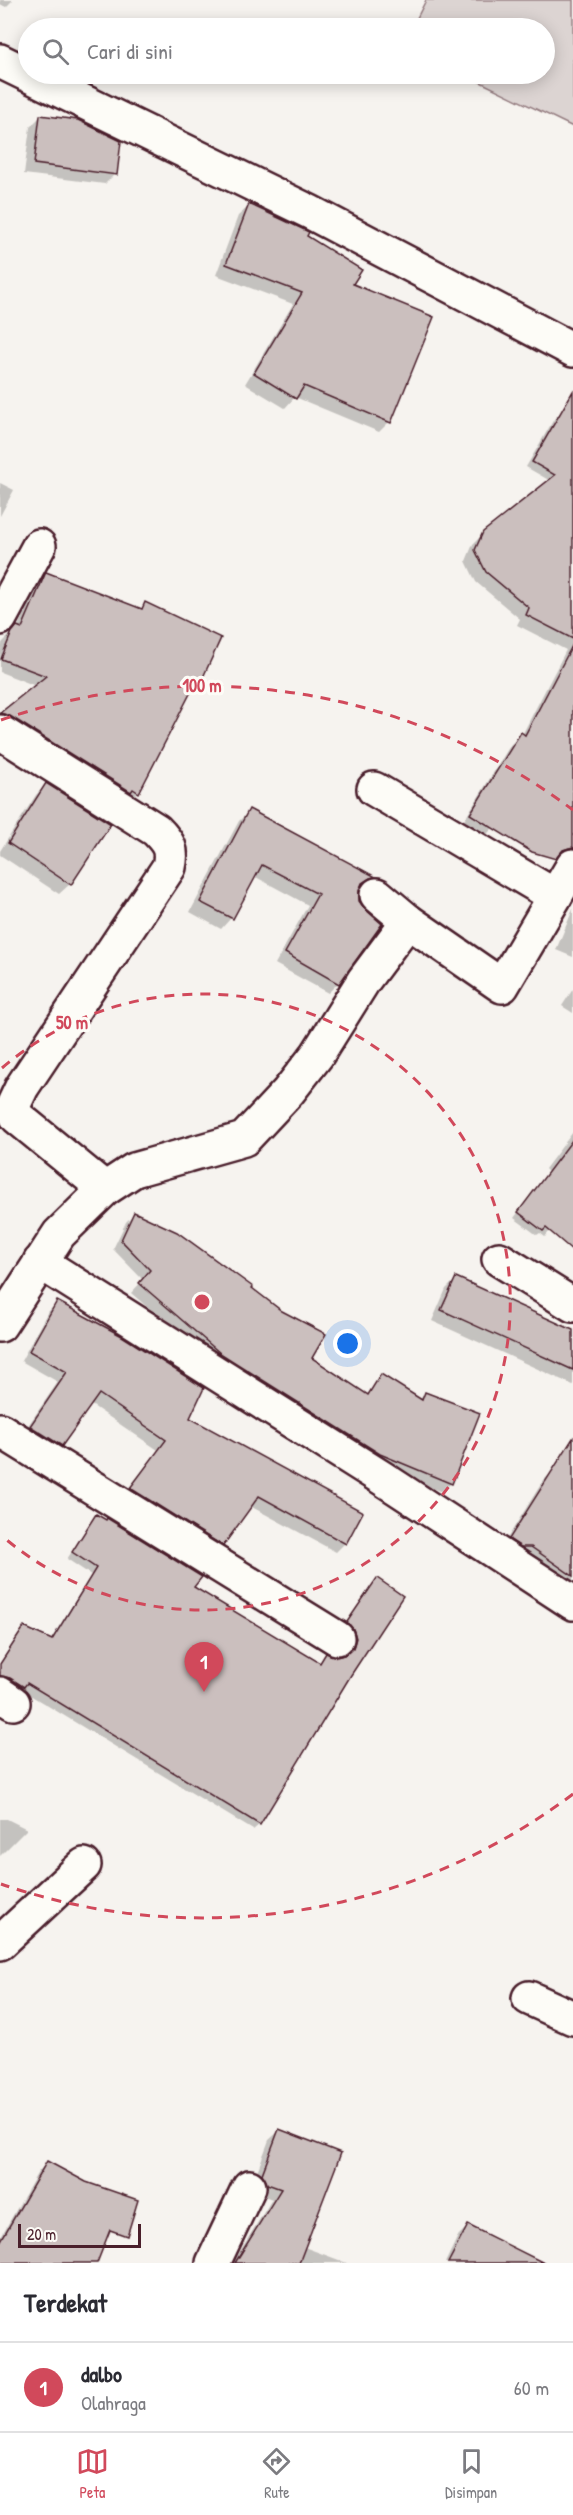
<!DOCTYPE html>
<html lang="id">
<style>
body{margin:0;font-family:"Patrick Hand",sans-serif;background:#f7f7f7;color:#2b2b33}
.scale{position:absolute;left:18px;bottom:15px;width:123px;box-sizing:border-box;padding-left:6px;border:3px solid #4a1f2b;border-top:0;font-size:16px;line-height:21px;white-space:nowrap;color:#4a1f2b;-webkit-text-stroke:4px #fdfcf7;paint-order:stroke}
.you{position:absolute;left:348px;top:1344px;width:21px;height:21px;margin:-15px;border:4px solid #fff;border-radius:50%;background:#1a73e8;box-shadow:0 0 0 9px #1a73e833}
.badge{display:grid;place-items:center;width:39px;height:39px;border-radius:50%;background:#d1495b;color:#fff;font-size:20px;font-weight:700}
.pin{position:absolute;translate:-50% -50px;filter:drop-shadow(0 2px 3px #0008)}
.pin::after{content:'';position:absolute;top:32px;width:21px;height:18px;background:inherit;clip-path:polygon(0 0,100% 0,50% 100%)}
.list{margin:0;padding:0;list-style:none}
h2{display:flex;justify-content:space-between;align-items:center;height:78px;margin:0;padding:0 24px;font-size:26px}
h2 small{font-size:20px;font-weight:400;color:#7c7c81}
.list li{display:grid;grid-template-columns:39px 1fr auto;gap:18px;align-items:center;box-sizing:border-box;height:90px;padding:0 24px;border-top:2px solid #e1e1e2}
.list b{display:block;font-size:22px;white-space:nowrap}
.list p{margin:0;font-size:20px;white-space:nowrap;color:#7c7c81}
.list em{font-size:20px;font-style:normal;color:#7c7c81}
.icon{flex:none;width:33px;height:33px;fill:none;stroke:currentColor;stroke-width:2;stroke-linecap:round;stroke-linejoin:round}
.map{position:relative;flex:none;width:573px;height:2263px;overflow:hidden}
.search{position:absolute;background:#fff;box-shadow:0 3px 15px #0003;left:18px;right:18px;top:18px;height:66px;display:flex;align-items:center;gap:15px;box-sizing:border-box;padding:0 21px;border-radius:33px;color:#7c7c81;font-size:22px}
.sheet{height:168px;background:#fff}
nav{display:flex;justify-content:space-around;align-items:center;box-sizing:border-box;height:84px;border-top:2px solid #e1e1e2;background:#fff;font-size:16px;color:#7c7c81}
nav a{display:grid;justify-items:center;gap:3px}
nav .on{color:#d1495b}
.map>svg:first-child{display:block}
</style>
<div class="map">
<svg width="573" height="2263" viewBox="0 0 573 2263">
<rect width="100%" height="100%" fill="#f6f3ef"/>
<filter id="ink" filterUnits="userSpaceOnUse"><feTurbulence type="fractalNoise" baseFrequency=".0167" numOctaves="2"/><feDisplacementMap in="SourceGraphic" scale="12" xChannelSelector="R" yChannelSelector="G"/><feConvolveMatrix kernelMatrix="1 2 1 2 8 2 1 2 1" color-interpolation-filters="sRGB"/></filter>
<g filter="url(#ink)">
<polygon fill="#dcd4d2" stroke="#937a7e" stroke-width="1.5" points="426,0 573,0 573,127 464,74 544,74 544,28 412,28"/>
<g fill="#0003">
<polygon points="0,0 13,0 6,7 0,4"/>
<polygon points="41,116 115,174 105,184 24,174 30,127"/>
<polygon points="249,206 351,285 389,422 379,432 295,397 285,408 245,384 293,304 216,275 238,216"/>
<polygon points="564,409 573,414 573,494 526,467 554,419"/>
<polygon points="0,483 14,490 0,516"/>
<polygon points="484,533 573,539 573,825 500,820 478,844 457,832 511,744 522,735 566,650 517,625 520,619 476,582 466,561 473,544"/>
<polygon points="47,574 140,609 146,604 197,685 189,693 138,792 128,802 0,726 0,715 36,686 0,672 0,650 2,643 18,627 36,584"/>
<polygon points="46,785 70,884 59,894 0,855 0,851 36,795"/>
<polygon points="249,811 374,877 364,887 359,888 358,901 338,983 328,993 275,964 308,905 254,876 231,918 221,929 190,912 239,821"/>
<polygon points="573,909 573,957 556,950"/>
<polygon points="573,989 573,1013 562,1006"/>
<polygon points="573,1132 573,1201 545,1237 540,1233 537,1235 514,1218 548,1172 545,1169"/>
<polygon points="134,1214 310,1359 366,1396 382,1376 419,1400 425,1394 451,1483 442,1492 371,1463 211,1362 131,1293 143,1280 113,1249 126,1222"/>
<polygon points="456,1279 573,1333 573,1385 432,1321 446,1289"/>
<polygon points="57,1303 188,1419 345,1543 336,1552 250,1506 222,1545 212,1555 121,1498 158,1450 90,1404 61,1446 52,1455 21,1436 58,1382 21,1361 47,1313"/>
<polygon points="554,1470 573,1482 573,1591 500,1550 543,1481"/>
<polygon points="96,1516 192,1587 318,1664 327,1655 337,1658 347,1655 350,1645 342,1629 377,1580 349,1674 259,1825 253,1830 20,1689 0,1683 0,1663 18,1635 24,1629 50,1641 91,1575 67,1559"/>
<polygon points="0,1819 7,1819 27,1829 0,1856"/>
<polygon points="279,2131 304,2247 347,2263 233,2263 272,2199 257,2193 252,2185 269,2140"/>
<polygon points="47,2163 89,2263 0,2263 0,2238 38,2172"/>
<polygon points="468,2226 541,2263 445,2263 458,2236"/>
</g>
<g fill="#cbbfbe" stroke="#4a1f2b" stroke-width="1.5">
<polygon points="40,115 78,120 121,141 117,175 34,164"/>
<polygon points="249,204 309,232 307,236 362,270 353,284 434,317 391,423 304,386 296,399 254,373 302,293 226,264"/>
<polygon points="573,391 573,639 526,615 529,608 486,572 475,550 483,532 555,475 532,462"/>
<polygon points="46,572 142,609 145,602 221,638 199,686 195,684 139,793 133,789 131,792 10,716 0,713 46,676 1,659 12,632 17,626 22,628"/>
<polygon points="573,644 573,847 563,850 556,859 532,852 470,814 521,732 525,735"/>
<polygon points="46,783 111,824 71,885 8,843"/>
<polygon points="249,809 376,877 370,878 362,883 359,891 359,901 365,909 382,924 339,984 285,953 318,894 262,865 233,919 200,902"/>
<polygon points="573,1139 573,1251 546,1228 543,1231 518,1212"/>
<polygon points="134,1212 177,1232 253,1287 252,1288 282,1311 326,1334 312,1358 368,1395 381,1374 422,1400 425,1392 480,1413 452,1484 380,1454 220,1353 139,1283 150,1270 121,1240"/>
<polygon points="456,1277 573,1330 573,1370 441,1310"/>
<polygon points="57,1301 122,1336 204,1388 190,1418 363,1512 346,1544 259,1496 223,1546 130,1488 166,1440 99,1394 62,1446 30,1426 67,1372 29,1351"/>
<polygon points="573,1438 573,1576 531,1547 521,1547 509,1539"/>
<polygon points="96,1514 106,1520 107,1518 202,1577 194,1587 320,1663 326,1653 337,1657 346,1654 353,1648 356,1638 353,1629 347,1622 377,1578 403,1596 351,1675 260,1825 27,1683 24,1687 10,1678 0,1676 0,1664 24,1627 52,1640 96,1568 72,1552"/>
<polygon points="279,2129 341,2153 299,2263 235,2263 281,2189 267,2184 262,2174"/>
<polygon points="47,2161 86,2182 138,2200 127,2236 110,2230 97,2263 0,2263 0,2242"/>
<polygon points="468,2225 544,2263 448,2263"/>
</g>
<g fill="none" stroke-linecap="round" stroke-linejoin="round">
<g stroke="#4a1f2b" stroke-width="38">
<g id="street">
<polyline points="0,61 310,212 573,350"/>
<polyline points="0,618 39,546"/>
<path d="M 0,732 L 156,830 C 169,843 173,850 169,867 L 22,1087 L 13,1106 L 17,1117 L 105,1189"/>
<polyline points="374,789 555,896"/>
<polyline points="377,895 408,921 502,986 573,866"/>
<polyline points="499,1259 573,1305"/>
<polyline points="40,1262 382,1478 573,1603"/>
<polyline points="0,1325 59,1234 105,1189 134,1170 244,1139 288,1092 317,1055 364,980 408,921"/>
<polyline points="0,1430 337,1638"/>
<polyline points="0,1694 13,1703"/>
<polyline points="0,1943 84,1865"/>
<polyline points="529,1998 573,2018"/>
<polyline points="213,2263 249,2187"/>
</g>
</g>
<use href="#street" stroke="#fdfcf7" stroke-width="33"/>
</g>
</g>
<g fill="none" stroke="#d1495b" stroke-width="3" stroke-dasharray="10 8">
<path d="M2 1068A308 308 0 1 1 2 1536"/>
<path d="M573 1794A616 616 0 0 1 1 1884M1 720A616 616 0 0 1 573 810"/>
</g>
<circle cx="202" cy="1302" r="9" fill="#d1495b" stroke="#fdfcf7" stroke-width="3"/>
<g font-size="18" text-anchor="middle" font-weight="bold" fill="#d1495b" stroke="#fdfcf7" stroke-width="6" stroke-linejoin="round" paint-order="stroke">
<text x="202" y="692">100 m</text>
<text x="72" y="1029">50 m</text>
</g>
</svg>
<div class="scale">20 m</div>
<div class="you"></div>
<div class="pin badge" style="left:204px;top:1692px">1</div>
<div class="search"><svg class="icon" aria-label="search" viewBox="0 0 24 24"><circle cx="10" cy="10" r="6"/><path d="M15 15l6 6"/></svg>Cari di sini</div>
</div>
<section class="sheet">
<h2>Terdekat<small></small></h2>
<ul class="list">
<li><span class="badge">1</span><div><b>dalbo</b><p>Olahraga</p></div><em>60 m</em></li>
</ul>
</section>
<nav>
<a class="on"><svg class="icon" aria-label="map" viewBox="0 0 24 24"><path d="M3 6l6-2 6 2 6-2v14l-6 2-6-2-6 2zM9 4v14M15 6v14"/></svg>Peta</a>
<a><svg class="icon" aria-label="directions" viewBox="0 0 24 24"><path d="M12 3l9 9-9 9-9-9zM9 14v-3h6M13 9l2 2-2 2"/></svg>Rute</a>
<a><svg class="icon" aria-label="saved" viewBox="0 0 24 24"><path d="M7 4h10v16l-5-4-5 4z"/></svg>Disimpan</a>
</nav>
